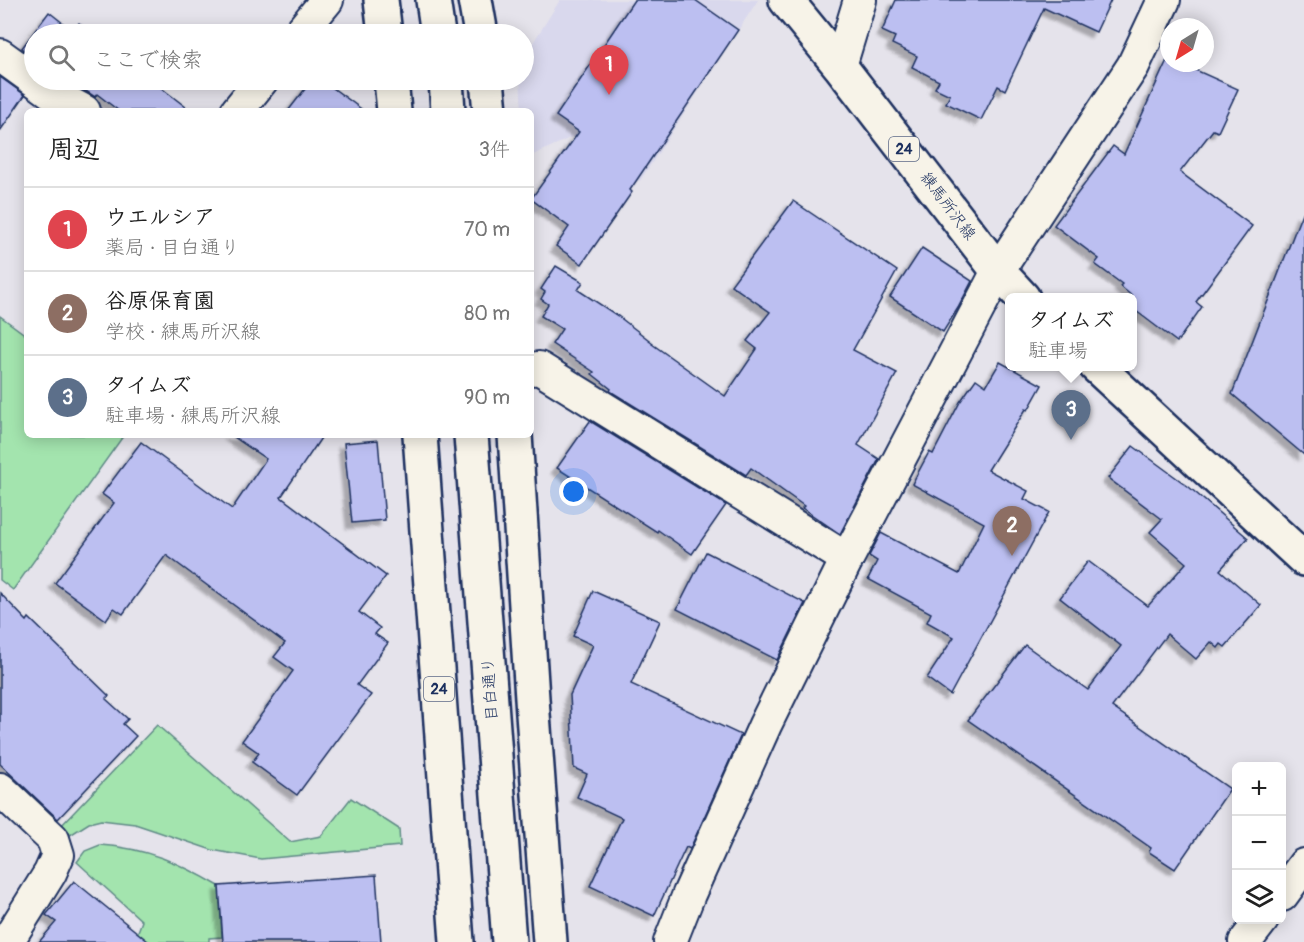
<!DOCTYPE html>
<html lang="ja">
<meta charset="utf-8">
<style>
body{margin:0;font-family:Pangolin,"Klee One",sans-serif;background:#f2f2f2;color:#222}
.controls{position:absolute;right:18px;bottom:18px;display:grid;overflow:hidden;border-radius:9px;box-shadow:0 3px 15px #0003}
.controls button{width:54px;height:54px;display:grid;place-items:center;padding:0;border:0;border-bottom:2px solid #e0e0e0;background:#fff;color:#222;font:30px sans-serif}
.compass{position:absolute;left:1160px;top:18px;width:54px;height:54px;border-radius:50%;background:#fff;box-shadow:0 3px 15px #0003;rotate:217deg}
.you{position:absolute;left:574px;top:492px;width:21px;height:21px;margin:-15px;border:4px solid #fff;border-radius:50%;background:#1a73e8;box-shadow:0 0 0 9px #1a73e833}
.badge{display:grid;place-items:center;width:39px;height:39px;border-radius:50%;background:#c8321e;color:#fff;font-size:20px;font-weight:700}
.pin{position:absolute;translate:-50% -50px;filter:drop-shadow(0 2px 3px #0008)}
.pin::after{content:'';position:absolute;top:32px;width:21px;height:18px;background:inherit;clip-path:polygon(0 0,100% 0,50% 100%)}
.popup{position:absolute;left:1005px;top:293px;width:132px;height:78px;box-sizing:border-box;display:grid;place-content:center;border-radius:9px;background:#fff;filter:drop-shadow(0 2px 4px #0005);font-size:20px;white-space:nowrap;color:#767676}
.popup b{font-size:22px;color:#222}
.popup::after{content:'';position:absolute;left:50%;top:100%;margin-left:-12px;border:12px solid transparent;border-top-color:#fff}
.list{margin:0;padding:0;list-style:none}
h2{display:flex;justify-content:space-between;align-items:center;height:78px;margin:0;padding:0 24px;font-size:26px}
h2 small{font-size:20px;font-weight:400;color:#767676}
.list li{display:grid;grid-template-columns:39px 1fr auto;gap:18px;align-items:center;box-sizing:border-box;height:84px;padding:0 24px;border-top:2px solid #e0e0e0}
.list b{display:block;font-size:22px;white-space:nowrap}
.list p{margin:0;font-size:20px;white-space:nowrap;color:#767676}
.list em{font-size:20px;font-style:normal;color:#767676}
.icon{flex:none;width:33px;height:33px;fill:none;stroke:currentColor;stroke-width:2;stroke-linecap:round;stroke-linejoin:round}
.map{position:relative;flex:none;width:1304px;height:942px;overflow:hidden}
.search{position:absolute;background:#fff;box-shadow:0 3px 15px #0003;left:24px;top:24px;width:510px;height:66px;display:flex;align-items:center;gap:15px;box-sizing:border-box;padding:0 21px;border-radius:33px;color:#767676;font-size:22px}
.panel{position:absolute;background:#fff;box-shadow:0 3px 15px #0003;left:24px;top:108px;width:510px;height:330px;border-radius:9px}
.map>svg:first-child{display:block}
</style>
<div class="map">
<svg width="1304" height="942" viewBox="0 0 1304 942">
<defs>
<filter id="shadow"><feDropShadow dx="-5.5" dy="5.5" stdDeviation="1.5" flood-color="#0004"/></filter>
</defs>
<rect width="100%" height="100%" fill="#e5e3eb"/>
<filter id="ink" filterUnits="userSpaceOnUse"><feTurbulence type="fractalNoise" baseFrequency=".0167" numOctaves="2"/><feDisplacementMap in="SourceGraphic" scale="12" xChannelSelector="R" yChannelSelector="G"/><feConvolveMatrix kernelMatrix="1 2 1 2 8 2 1 2 1" color-interpolation-filters="sRGB"/></filter>
<g filter="url(#ink)">
<polygon fill="#d9d8ed" points="560,0 758,0 640,181 572,137 531,156 531,111 522,111 520,80 524,80 524,57"/>
<g fill="#a3e4ae" stroke="#5f8a86" stroke-width="1.5">
<polygon points="0,316 27,336 27,435 124,435 13,590 0,580"/>
<polygon points="157,725 290,842 321,836 351,798 399,829 400,846 261,859 212,850 135,824 101,820 89,823 67,837 59,828"/>
<path d="M 100,845 C 146,848 180,863 219,886 L 222,937 L 209,938 L 209,942 L 134,942 L 142,921 L 77,862 L 85,851 Z"/>
</g>
<g fill="#bcbff1" stroke="#1b2f5e" stroke-width="1.5" filter="url(#shadow)">
<polygon points="634,0 695,0 738,30 630,190 632,192 582,264 556,246 569,227 531,199 579,132 556,116"/>
<polygon points="896,0 1111,0 1096,32 1044,8 1005,90 998,86 981,120 946,103 950,95 935,88 939,81 912,67 917,56 892,44 895,37 882,31"/>
<polygon points="49,12 73,31 79,23 93,34 34,34 34,58 22,48"/>
<polygon points="1168,58 1169,63 1180,63 1238,89 1218,132 1213,130 1180,172 1252,226 1196,302 1202,307 1177,342 1132,308 1132,296 1120,286 1122,284 1095,264 1099,259 1054,225 1113,146 1124,154"/>
<polygon points="0,77 25,95 0,131"/>
<polygon points="69,80 151,80 191,111 119,111 97,94 95,97"/>
<polygon points="312,80 322,80 364,111 288,111"/>
<polygon points="793,201 897,271 853,350 897,373 858,445 879,459 840,534 802,508 804,506 751,468 746,475 610,391 611,389 592,374 594,372 552,344 562,329 541,316 548,304 541,299 545,292 541,289 556,266 583,282 578,290 618,316 653,343 652,344 725,396 757,349 747,341 770,312 731,285"/>
<polygon points="1302,213 1304,213 1304,455 1232,394"/>
<polygon points="922,248 972,281 958,308 943,332 890,297"/>
<polygon points="1000,362 1042,385 1028,410 1026,409 988,470 1028,491 1024,499 1049,512 950,695 927,678 954,637 927,622 931,613 868,579 877,561 869,556 881,533 959,574 984,523 912,484 929,452 933,454 960,402 976,379 986,386"/>
<polygon points="590,421 726,505 692,554 658,530 657,532 557,468"/>
<polygon points="231,435 323,435 281,497 386,576 359,612 380,628 375,634 388,643 357,685 371,695 297,795 252,762 259,753 242,741 293,671 274,657 285,643 166,555 123,614 114,608 106,620 55,583 114,503 102,494 141,442 232,509 266,459"/>
<polygon points="378,440 385,520 352,523 344,443"/>
<polygon points="1133,446 1189,487 1248,538 1220,570 1261,605 1225,647 1221,644 1218,648 1211,642 1196,659 1167,634 1112,707 1230,789 1175,869 1149,852 1151,848 968,720 1025,645 1088,690 1121,646 1060,598 1088,561 1148,606 1186,563 1150,532 1162,519 1108,478"/>
<polygon points="706,552 805,603 777,660 677,609"/>
<polygon points="593,591 660,621 631,684 741,735 690,849 686,847 654,916 590,886 622,818 577,797 587,774 574,768 570,695 593,645 573,636"/>
<polygon points="0,593 27,621 29,618 109,696 106,699 128,719 123,724 136,736 58,819 0,764"/>
<polygon points="376,875 381,942 223,942 219,886"/>
<polygon points="74,881 149,942 39,942 56,922 46,915"/>
</g>
<g fill="none" stroke-linecap="round" stroke-linejoin="round">
<g stroke="#1b2f5e" stroke-width="36">
<g id="minor">
<polyline points="299,34 327,0"/>
<polyline points="0,55 58,97 84,111"/>
<polyline points="840,66 860,0"/>
<polyline points="237,111 262,80"/>
<polyline points="531,369 539,368 847,559"/>
<polyline points="0,789 53,839 58,855 50,873 7,942"/>
<polyline points="1282,895 1304,865"/>
<polyline points="670,942 689,894 765,725 847,559 998,271 1133,66 1164,0"/>
<polyline points="1245,942 1262,920"/>
</g>
</g>
<g stroke="#1b2f5e" stroke-width="38">
<g id="primary">
<polyline points="381,0 385,34"/>
<polyline points="433,0 438,34"/>
<polyline points="475,0 481,34"/>
<polyline points="786,0 840,66 998,271 1023,298"/>
<polyline points="391,80 394,111"/>
<polyline points="446,80 448,111"/>
<polyline points="487,80 490,111"/>
<polyline points="1096,366 1304,559"/>
<polyline points="420,435 457,942"/>
<polyline points="471,435 509,942"/>
<polyline points="515,435 533,714 550,942"/>
</g>
</g>
<use href="#minor" stroke="#f7f3e8" stroke-width="32"/>
<use href="#primary" stroke="#f7f3e8" stroke-width="33"/>
</g>
</g>
<g text-anchor="middle" dominant-baseline="central" stroke-width="4.5" stroke-linejoin="round" paint-order="stroke">
<g fill="#f7f3e8" stroke="#5d6a87" stroke-width="1.5">
<rect x="889" y="137" width="30" height="24" rx="4.5"/>
<rect x="424" y="677" width="30" height="24" rx="4.5"/>
</g>
<g font-size="15" font-weight="bold" fill="#1b2f5e">
<text x="904" y="149">24</text>
<text x="439" y="689">24</text>
</g>
<g font-size="16" fill="#1b2f5e" stroke="#f7f3e8">
<text transform="translate(948 206) rotate(53)">練馬所沢線</text>
<text transform="translate(490 689) rotate(-94)">目白通り</text>
</g>
</g>
</svg>
<div class="controls">
<button>+</button>
<button>−</button>
<button><svg class="icon" aria-label="layers" viewBox="0 0 24 24"><path d="M12 4l9 5-9 5-9-5zM3 14l9 5 9-5"/></svg></button>
</div>
<svg class="compass" viewBox="-18 -18 36 36"><path d="M0-13l5 13h-10z" fill="#e53935"/><path d="M0 13l5-13h-10z" fill="#767676"/></svg>
<div class="you"></div>
<div class="pin badge" style="left:609px;top:95px;background:#e0444e">1</div>
<div class="pin badge" style="left:1012px;top:556px;background:#8d6e63">2</div>
<div class="pin badge" style="left:1071px;top:440px;background:#5c6f8a">3</div>
<div class="popup"><b>タイムズ</b>駐車場</div>
<div class="search"><svg class="icon" aria-label="search" viewBox="0 0 24 24"><circle cx="10" cy="10" r="6"/><path d="M15 15l6 6"/></svg>ここで検索</div>
<section class="panel">
<h2>周辺<small>3件</small></h2>
<ul class="list">
<li><span class="badge" style="background:#e0444e">1</span><div><b>ウエルシア</b><p>薬局 · 目白通り</p></div><em>70 m</em></li>
<li><span class="badge" style="background:#8d6e63">2</span><div><b>谷原保育園</b><p>学校 · 練馬所沢線</p></div><em>80 m</em></li>
<li><span class="badge" style="background:#5c6f8a">3</span><div><b>タイムズ</b><p>駐車場 · 練馬所沢線</p></div><em>90 m</em></li>
</ul>
</section>
</div>
